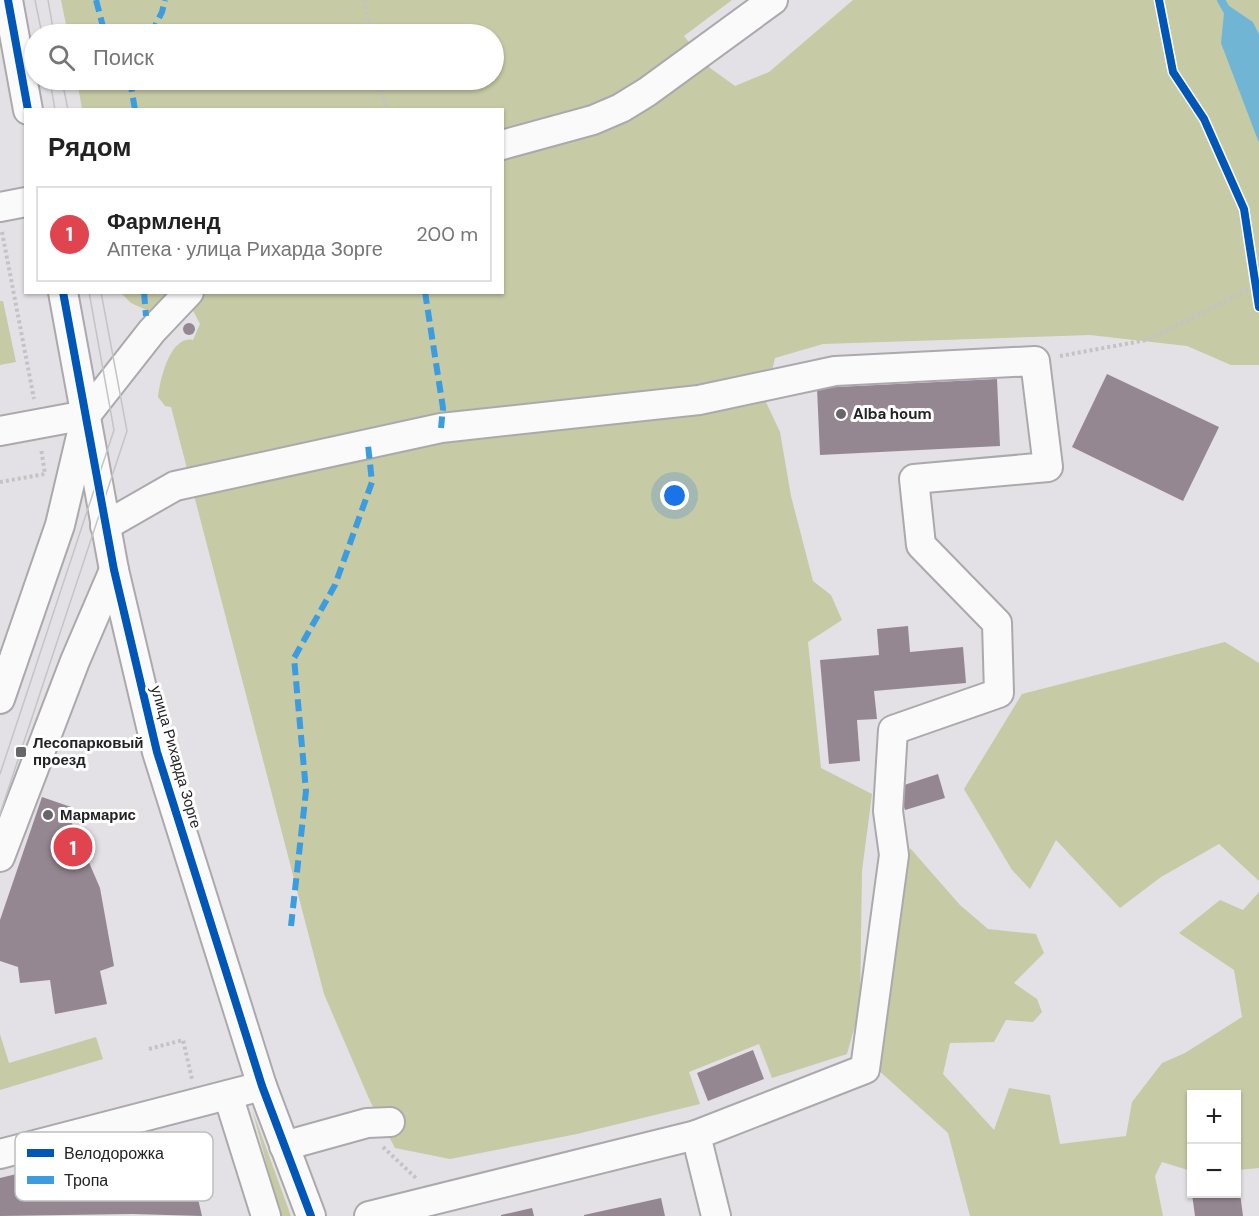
<!DOCTYPE html>
<html lang="ru">
<meta charset="utf-8">
<style>
body{margin:0;font-family:"DM Sans",sans-serif;background:#f2f2f2;color:#222}
.controls{position:absolute;right:18px;bottom:18px;display:grid;overflow:hidden;border-radius:0px;box-shadow:0 2px 4px #0004}
.controls button{width:54px;height:54px;display:grid;place-items:center;padding:0;border:0;border-bottom:2px solid #e0e0e0;background:#fff;color:#222;font:30px sans-serif}
.you{position:absolute;left:675px;top:496px;width:21px;height:21px;margin:-15px;border:4px solid #fff;border-radius:50%;background:#1a73e8;box-shadow:0 0 0 9px #1a73e833}
.badge{display:grid;place-items:center;width:39px;height:39px;border-radius:50%;background:#db2777;color:#fff;font-size:20px;font-weight:700}
.pin{position:absolute;translate:-50% -50%;border:3px solid #fff;box-shadow:0 2px 6px #0006}
.list{margin:0;padding:0;list-style:none}
h2{display:flex;justify-content:space-between;align-items:center;height:78px;margin:0;padding:0 24px;font-size:26px}
h2 small{font-size:20px;font-weight:400;color:#767676}
.list li{display:grid;grid-template-columns:39px 1fr auto;gap:18px;align-items:center;box-sizing:border-box;height:96px;margin:0 12px 12px;padding:0 12px;border:2px solid #e0e0e0;border-radius:0px}
.list b{display:block;font-size:22px;white-space:nowrap}
.list p{margin:0;font-size:20px;white-space:nowrap;color:#767676}
.list em{font-size:20px;font-style:normal;color:#767676}
.icon{flex:none;width:33px;height:33px;fill:none;stroke:currentColor;stroke-width:2;stroke-linecap:round;stroke-linejoin:round}
.map{position:relative;flex:none;width:1259px;height:1216px;overflow:hidden}
.search{position:absolute;background:#fff;box-shadow:0 2px 4px #0004;left:24px;top:24px;width:480px;height:66px;display:flex;align-items:center;gap:15px;box-sizing:border-box;padding:0 21px;border-radius:33px;color:#767676;font-size:22px}
.panel{position:absolute;background:#fff;box-shadow:0 2px 4px #0004;left:24px;top:108px;width:480px;height:186px;border-radius:0px}
.map>svg:first-child{display:block}
</style>
<div class="map">
<svg width="1259" height="1216" viewBox="0 0 1259 1216">
<rect width="100%" height="100%" fill="#e3e1e5"/>
<g fill="#c6caa5">
<path d="M 61,0 L 732,0 L 684,36 L 710,68 L 735,86 L 769,72 L 853,0 L 1259,0 L 1259,34 L 1253,22 L 1225,3 L 1259,143 L 1259,365 L 1231,365 L 1187,346 L 1090,335 L 823,344 L 775,358 L 765,400 L 780,432 L 791,496 L 813,581 L 831,595 L 842,620 L 808,642 L 821,768 L 872,794 L 862,871 L 860,1008 L 847,1054 L 772,1078 L 759,1044 L 689,1072 L 700,1104 L 577,1134 L 450,1159 L 395,1148 L 370,1101 L 324,994 L 171,407 L 165,406 L 158,397 C 160,380 170,335 193,340 L 200,324 L 184,293 L 153,313 L 131,303 L 121,293 L 502,292 L 502,110 L 82,109 L 77,80 L 494,80 L 494,34 L 68,34 Z"/>
<polygon points="0,301 3,301 16,362 0,365"/>
<polygon points="1225,642 1259,663 1259,881 1219,844 1161,877 1120,908 1056,840 1030,889 1012,870 964,789 1022,694"/>
<polygon points="910,848 960,905 988,929 1036,934 1044,953 1014,983 1037,999 1042,1012 1033,1022 1006,1020 994,1042 950,1043 943,1074 994,1130 1009,1088 1050,1095 1060,1144 1126,1136 1132,1102 1162,1063 1185,1053 1242,1017 1234,970 1179,933 1220,900 1243,910 1259,892 1259,1168 1237,1170 1236,1094 1192,1094 1191,1171 1162,1162 1155,1176 1163,1216 970,1216 948,1133 876,1068"/>
<polygon points="0,1034 9,1063 96,1037 103,1059 0,1090"/>
<polygon points="252,1109 291,1216 281,1216 279,1211"/>
</g>
<polygon fill="#70b6d4" points="1225,3 1253,22 1259,34 1259,143 1221,43"/>
<g fill="none" stroke-linecap="round" stroke-linejoin="round">
<polyline stroke="#70b6d4" stroke-width="8" points="1221,0 1229,14"/>
</g>
<g fill="#958791">
<circle cx="189" cy="329" r="6"/>
<polygon points="1107,374 1219,427 1183,501 1072,447"/>
<polygon points="997,379 1000,446 820,455 817,388"/>
<polygon points="908,626 910,652 963,647 966,683 874,691 877,719 857,720 860,761 829,764 820,660 879,655 877,629"/>
<polygon points="938,774 945,798 905,810 898,787"/>
<polygon points="42,797 71,807 72,823 100,888 114,966 100,971 107,1004 55,1014 50,980 20,983 18,967 0,961 0,920"/>
<polygon points="753,1050 764,1079 708,1101 697,1073"/>
<polygon points="183,1134 202,1216 132,1214 0,1216 0,1178 41,1168 37,1150 81,1140 85,1159"/>
<polygon points="1236,1185 1239,1185 1243,1216 1195,1216 1192,1194 1236,1194"/>
<polygon points="661,1198 665,1216 584,1216 584,1215"/>
<polygon points="532,1208 534,1216 501,1216 501,1215"/>
</g>
<g fill="none" stroke-linecap="round" stroke-linejoin="round">
<g stroke="#aba9ac" stroke-width="32">
<g id="minor">
<polyline points="8,0 28,110"/>
<polyline points="502,145 593,120 621,108 647,92 773,0"/>
<polyline points="0,207 26,202"/>
<polyline points="63,292 114,570 157,752 262,1086 311,1216"/>
<polyline points="0,431 86,415"/>
<polyline points="105,526 175,486 441,428 699,400 835,371 1035,361 1048,467 914,479 921,545 997,623 999,693 893,730 888,811 894,855 865,1069 696,1135 716,1216"/>
<polyline points="0,699 60,525 86,415 152,331 189,292"/>
<polyline points="0,857 75,661 114,570"/>
<polyline points="228,1095 266,1216"/>
<polyline points="284,1146 367,1123 390,1122"/>
<polyline points="0,1154 262,1086"/>
<polyline points="369,1216 696,1135"/>
</g>
</g>
<g stroke="#c4c3c4" stroke-width="4" stroke-dasharray="3 3" stroke-linecap="butt">
<polyline points="364,0 371,34"/>
<polyline points="380,80 386,110"/>
<polyline points="2,232 34,399"/>
<polyline points="1060,356 1147,340 1255,286"/>
<polyline points="0,482 45,474 41,448"/>
<polyline points="149,1049 183,1040 192,1079"/>
<polyline points="383,1147 417,1179"/>
</g>
<use href="#minor" stroke="#fbfafb" stroke-width="28"/>
<g stroke="#c4c4c6" stroke-width="1.5">
<polyline points="35,0 42,34"/>
<polyline points="48,0 54,34"/>
<polyline points="50,80 55,110"/>
<polyline points="62,80 68,110"/>
<polyline points="0,774 114,430 89,292"/>
<polyline points="0,814 127,431 101,292"/>
</g>
<g stroke="#3c9ce0" stroke-width="6" stroke-dasharray="12 6" stroke-linecap="butt">
<polyline points="96,0 105,34"/>
<polyline points="151,34 162,12 165,0"/>
<polyline points="130,80 135,110"/>
<polyline points="144,292 146,316"/>
<polyline points="425,292 443,408 441,428"/>
<polyline points="291,926 306,791 294,658 335,585 372,482 368,445"/>
</g>
<g stroke="#fff" stroke-width="11">
<g id="cycleway">
<polyline points="8,0 28,110"/>
<polyline points="1159,0 1173,72 1204,119 1244,209 1259,307"/>
<polyline points="63,292 114,570 157,752 262,1086 311,1216"/>
</g>
</g>
<use href="#cycleway" stroke="#0057b8" stroke-width="8"/>
</g>
<g fill="#666568" stroke="#fff" stroke-width="2">
<circle cx="841" cy="414" r="6"/>
<rect x="15" y="746" width="12" height="12" rx="3"/>
<circle cx="48" cy="815" r="6"/>
</g>
<g text-anchor="middle" dominant-baseline="central" stroke-width="6" stroke-linejoin="round" paint-order="stroke">
<g font-size="15" font-weight="bold" fill="#232224" stroke="#fff" text-anchor="start">
<text x="853" y="414">Alba houm</text>
<text x="33" y="743">Лесопарковый<tspan x="33" dy="17">проезд</tspan></text>
<text x="60" y="815">Мармарис</text>
</g>
<g font-size="15" fill="#232224" stroke="#fff">
<text transform="translate(176 757) rotate(74)">улица Рихарда Зорге</text>
</g>
</g>
<rect x="15" y="1132" width="198" height="69" rx="9" fill="#fff" stroke="#bdbdbd" stroke-width="1.5"/>
<rect x="27" y="1149" width="27" height="8" fill="#0057b8"/>
<rect x="27" y="1176" width="27" height="8" fill="#3c9ce0"/>
<g font-size="16" fill="#232224">
<text x="64" y="1159">Велодорожка</text>
<text x="64" y="1186">Тропа</text>
</g>
</svg>
<div class="controls">
<button>+</button>
<button>−</button>
</div>
<div class="you"></div>
<div class="pin badge" style="left:73px;top:847px;background:#e0444e">1</div>
<div class="search"><svg class="icon" aria-label="search" viewBox="0 0 24 24"><circle cx="10" cy="10" r="6"/><path d="M15 15l6 6"/></svg>Поиск</div>
<section class="panel">
<h2>Рядом<small></small></h2>
<ul class="list">
<li><span class="badge" style="background:#e0444e">1</span><div><b>Фармленд</b><p>Аптека · улица Рихарда Зорге</p></div><em>200 m</em></li>
</ul>
</section>
</div>
